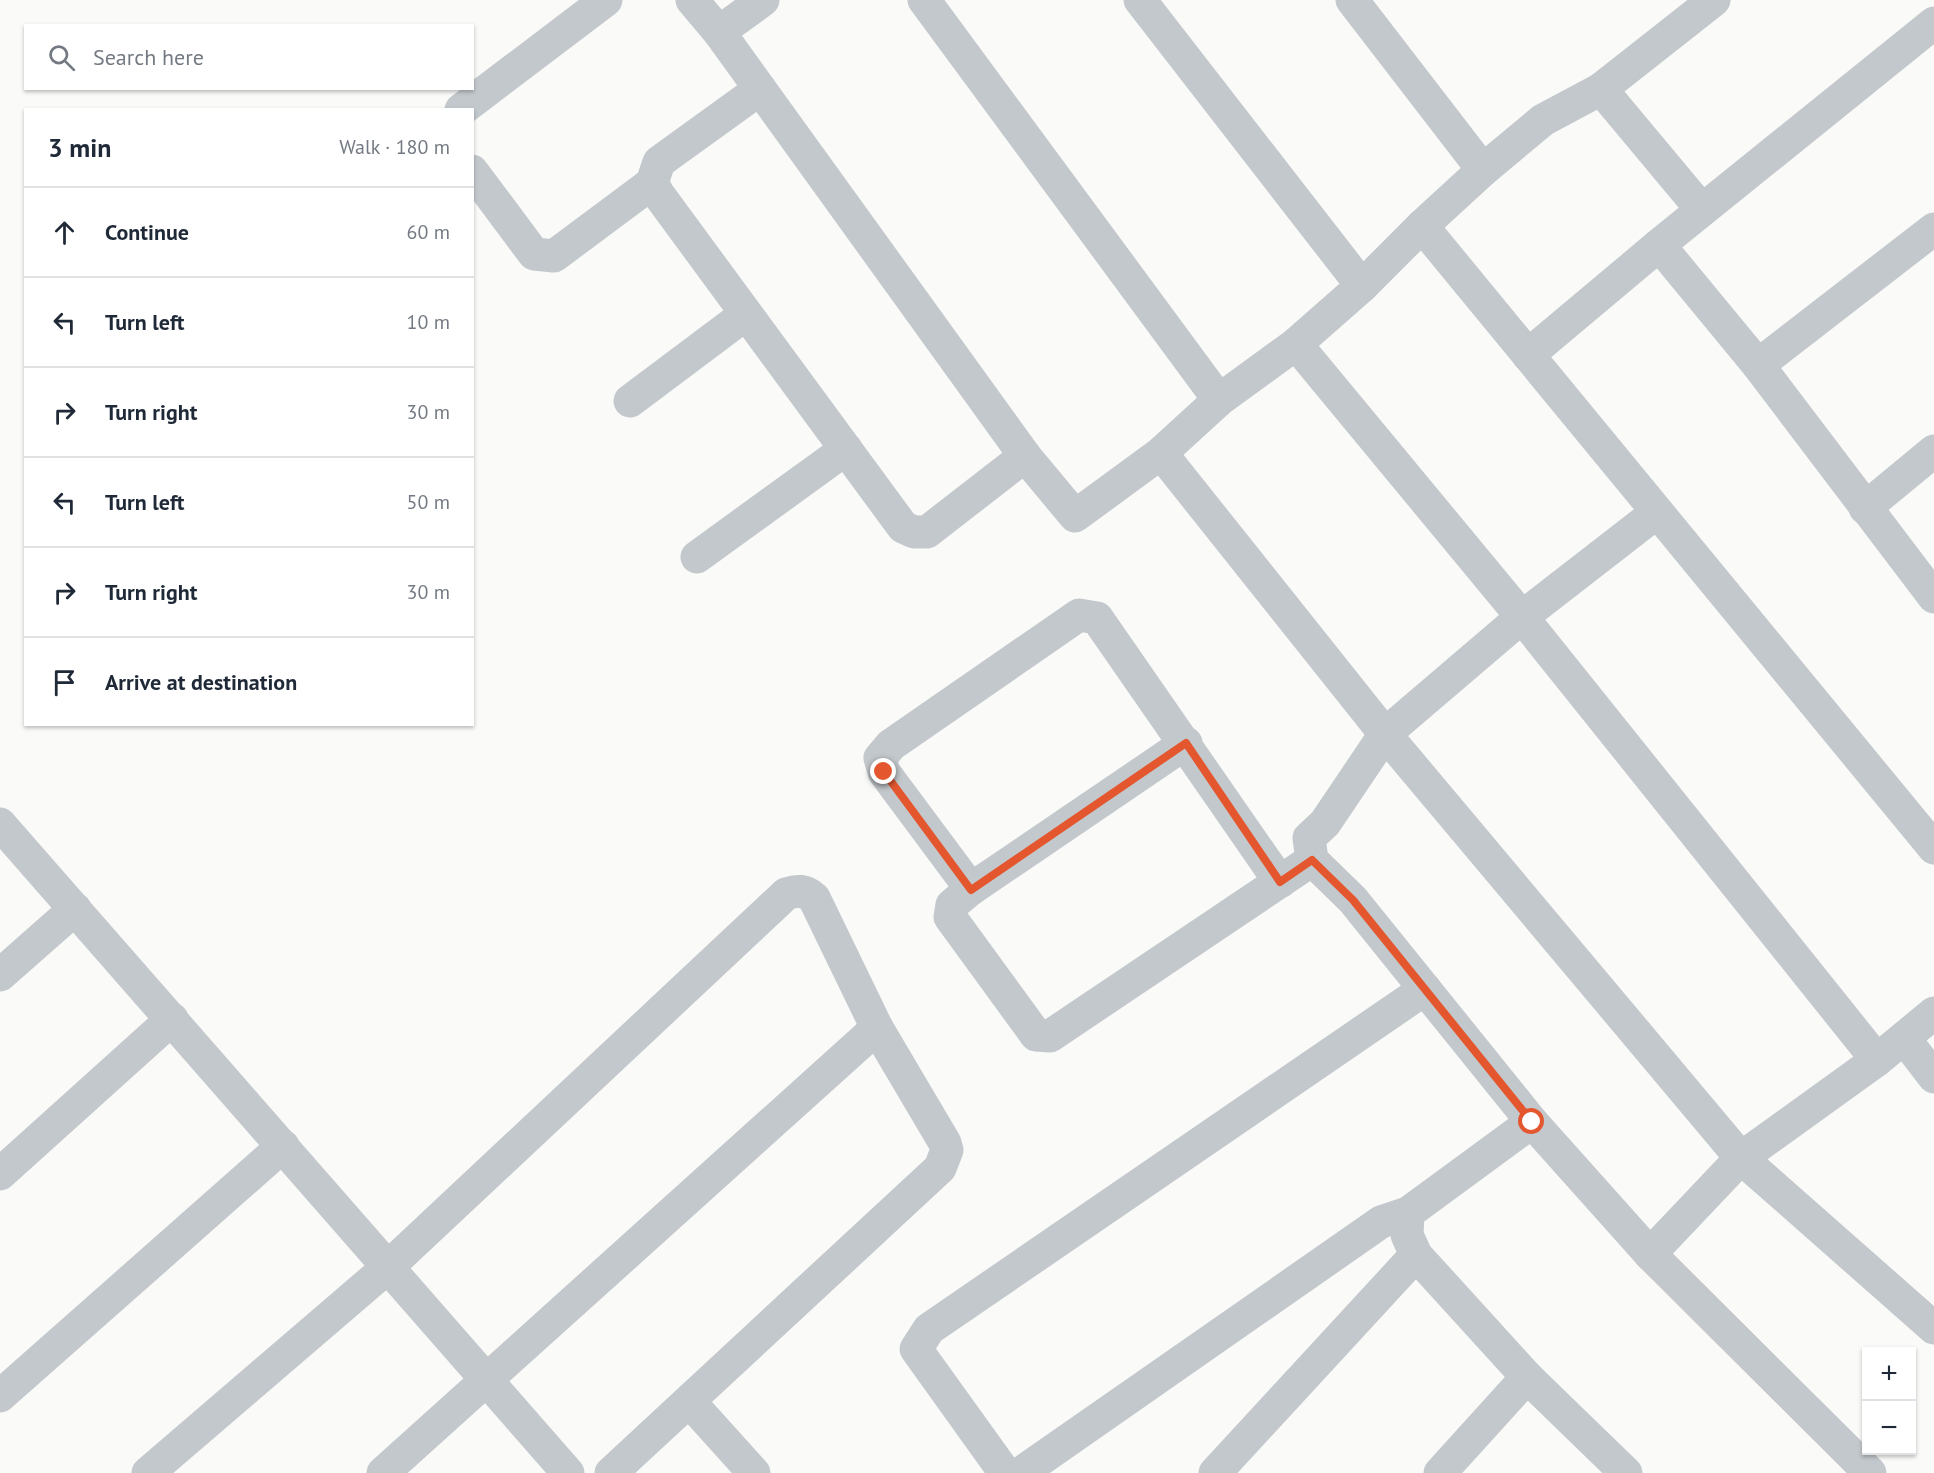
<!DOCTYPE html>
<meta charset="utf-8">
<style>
body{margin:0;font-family:"PT Sans",sans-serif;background:#f6f6f7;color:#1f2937}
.controls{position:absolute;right:18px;bottom:18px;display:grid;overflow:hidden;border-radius:0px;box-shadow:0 2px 4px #0004}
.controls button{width:54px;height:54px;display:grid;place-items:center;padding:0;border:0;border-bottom:2px solid #e0e1e3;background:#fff;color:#1f2937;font:30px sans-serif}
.stop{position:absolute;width:18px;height:18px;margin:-14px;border:4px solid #e4572e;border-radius:50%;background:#fff}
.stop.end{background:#e4572e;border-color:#fff;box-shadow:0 2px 6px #0008}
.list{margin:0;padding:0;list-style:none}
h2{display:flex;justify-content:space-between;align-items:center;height:78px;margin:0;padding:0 24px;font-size:26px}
h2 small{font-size:20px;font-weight:400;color:#747a83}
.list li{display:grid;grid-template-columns:39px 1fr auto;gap:18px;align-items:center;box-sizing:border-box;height:90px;padding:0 24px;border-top:2px solid #e0e1e3}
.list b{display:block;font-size:22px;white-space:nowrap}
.list em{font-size:20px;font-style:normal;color:#747a83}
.icon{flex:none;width:33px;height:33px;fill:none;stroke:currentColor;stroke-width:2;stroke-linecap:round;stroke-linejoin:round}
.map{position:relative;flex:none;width:1934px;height:1473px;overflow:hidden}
.search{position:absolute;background:#fff;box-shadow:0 2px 4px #0004;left:24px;top:24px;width:450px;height:66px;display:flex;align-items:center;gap:15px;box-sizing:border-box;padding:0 21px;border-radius:0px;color:#747a83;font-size:22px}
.panel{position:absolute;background:#fff;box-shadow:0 2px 4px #0004;left:24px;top:108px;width:450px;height:618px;border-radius:0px}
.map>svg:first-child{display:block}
</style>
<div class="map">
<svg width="1934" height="1473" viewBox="0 0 1934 1473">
<rect width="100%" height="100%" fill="#fafaf8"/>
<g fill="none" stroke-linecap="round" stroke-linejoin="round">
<g stroke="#c3c8cc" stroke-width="33">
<polyline points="692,0 719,32 1025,456 1075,516 1161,453 1219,400 1296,344 1362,286 1422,226 1934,848"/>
<polyline points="924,0 1219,400"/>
<polyline points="1140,0 1362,286"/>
<polyline points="1352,0 1483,170 1422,226"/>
<polyline points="719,32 763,0"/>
<polyline points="760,89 659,162 652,183 659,195 903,527 914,532 927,532 1025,456"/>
<polyline points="1601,89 1702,210"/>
<polyline points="461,110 606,0"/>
<polyline points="1483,170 1543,120 1601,89 1714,0"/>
<polyline points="472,171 534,254 554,256 652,183"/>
<polyline points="1659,245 1758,365 1934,597"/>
<polyline points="1296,344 1522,617 1877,1060"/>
<polyline points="1528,355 1659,245 1934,23"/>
<polyline points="1758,365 1934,229"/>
<polyline points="630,401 746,314"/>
<polyline points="1161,453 1385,734 1741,1158 1877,1060 1934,1013"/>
<polyline points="1865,508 1934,451"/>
<polyline points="1656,513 1522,617 1385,734 1325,823 1309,838 1312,860 1353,900 1532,1122 1650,1254 1870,1473"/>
<polyline points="697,557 846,449"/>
<polyline points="0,824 568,1473"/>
<polyline points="1280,882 1097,618 1079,615 891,745 880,758 884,772 971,889 952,905 950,917 1036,1035 1050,1036 1312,860"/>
<polyline points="971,889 1186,743"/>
<polyline points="0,975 75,909"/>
<polyline points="1904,1038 1934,1077"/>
<polyline points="1532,1122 1408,1213 1407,1235 1416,1255 1527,1377 1626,1473"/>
<polyline points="0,1174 172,1019"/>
<polyline points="1650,1254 1741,1158 1934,1328"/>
<polyline points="0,1396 283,1146"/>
<polyline points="689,1401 754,1473"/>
<path d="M 148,1473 L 388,1267 L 786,894 C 798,890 805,890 814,898 L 877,1028 L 945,1143 L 947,1150 L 940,1168 L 611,1473"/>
<polyline points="383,1473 877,1028"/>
<polyline points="1005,1473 916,1349 929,1329 1425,989"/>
<polyline points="1021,1473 1381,1222 1408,1213"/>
<polyline points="1215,1473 1416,1255"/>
<polyline points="1440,1473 1527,1377"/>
</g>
</g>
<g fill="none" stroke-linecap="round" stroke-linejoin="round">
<polyline stroke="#e4572e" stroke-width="8" points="884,772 971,890 1186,743 1280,882 1312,860 1353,900 1532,1122"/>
</g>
</svg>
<div class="controls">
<button>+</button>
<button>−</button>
</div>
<div class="stop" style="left:1532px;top:1122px"></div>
<div class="stop end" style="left:884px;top:772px"></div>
<div class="search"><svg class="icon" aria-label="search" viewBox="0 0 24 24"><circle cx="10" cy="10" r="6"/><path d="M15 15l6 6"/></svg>Search here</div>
<section class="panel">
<h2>3 min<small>Walk · 180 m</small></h2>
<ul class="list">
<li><svg class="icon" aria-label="ahead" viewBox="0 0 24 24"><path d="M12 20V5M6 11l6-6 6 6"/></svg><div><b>Continue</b></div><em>60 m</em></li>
<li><svg class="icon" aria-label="left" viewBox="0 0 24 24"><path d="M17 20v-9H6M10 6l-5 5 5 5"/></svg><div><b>Turn left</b></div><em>10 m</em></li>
<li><svg class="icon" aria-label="right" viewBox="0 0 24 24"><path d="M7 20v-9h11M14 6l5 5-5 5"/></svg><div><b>Turn right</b></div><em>30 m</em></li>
<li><svg class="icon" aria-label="left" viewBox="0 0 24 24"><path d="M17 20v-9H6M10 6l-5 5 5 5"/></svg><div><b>Turn left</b></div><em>50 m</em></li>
<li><svg class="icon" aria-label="right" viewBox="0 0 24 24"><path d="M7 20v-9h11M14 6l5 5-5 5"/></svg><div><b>Turn right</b></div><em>30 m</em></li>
<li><svg class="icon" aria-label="arrive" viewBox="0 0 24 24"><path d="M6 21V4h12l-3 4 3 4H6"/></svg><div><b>Arrive at destination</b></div></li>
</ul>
</section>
</div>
